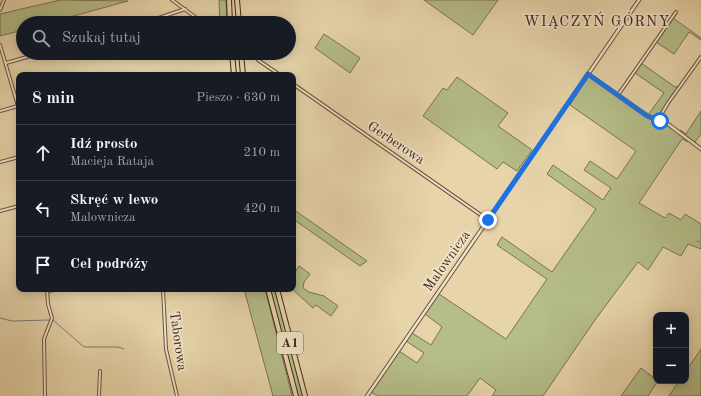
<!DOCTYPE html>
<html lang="pl">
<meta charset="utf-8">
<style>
body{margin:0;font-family:"Old Standard TT",serif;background:#242831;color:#f1f3f6}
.controls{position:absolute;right:12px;bottom:12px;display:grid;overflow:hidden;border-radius:8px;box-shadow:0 2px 10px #0003}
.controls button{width:36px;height:36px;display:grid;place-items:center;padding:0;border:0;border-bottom:1px solid #363941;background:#171b24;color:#f1f3f6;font:20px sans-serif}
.stop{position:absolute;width:12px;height:12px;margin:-9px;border:3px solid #1a73e8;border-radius:50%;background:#fff}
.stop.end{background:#1a73e8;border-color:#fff;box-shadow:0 1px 4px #0008}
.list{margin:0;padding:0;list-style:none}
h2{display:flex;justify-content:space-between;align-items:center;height:52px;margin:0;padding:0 16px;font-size:17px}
h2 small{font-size:13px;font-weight:400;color:#9ea1a6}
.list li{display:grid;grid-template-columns:26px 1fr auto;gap:12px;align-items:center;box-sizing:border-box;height:56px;padding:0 16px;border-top:1px solid #363941}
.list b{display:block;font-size:15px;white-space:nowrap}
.list p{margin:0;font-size:13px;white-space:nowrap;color:#9ea1a6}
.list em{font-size:13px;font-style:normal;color:#9ea1a6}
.icon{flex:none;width:22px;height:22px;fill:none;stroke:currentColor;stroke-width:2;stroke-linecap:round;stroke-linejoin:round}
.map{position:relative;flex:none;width:701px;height:396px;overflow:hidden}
.search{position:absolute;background:#171b24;box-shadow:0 2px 10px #0003;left:16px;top:16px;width:280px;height:44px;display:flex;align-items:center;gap:10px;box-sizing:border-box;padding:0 14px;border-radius:22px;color:#9ea1a6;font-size:15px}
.panel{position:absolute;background:#171b24;box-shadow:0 2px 10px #0003;left:16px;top:72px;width:280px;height:220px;border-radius:8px}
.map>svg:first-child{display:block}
</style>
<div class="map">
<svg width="701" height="396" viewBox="0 0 701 396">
<rect width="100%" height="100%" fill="#e7d4aa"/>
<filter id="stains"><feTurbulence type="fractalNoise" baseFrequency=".005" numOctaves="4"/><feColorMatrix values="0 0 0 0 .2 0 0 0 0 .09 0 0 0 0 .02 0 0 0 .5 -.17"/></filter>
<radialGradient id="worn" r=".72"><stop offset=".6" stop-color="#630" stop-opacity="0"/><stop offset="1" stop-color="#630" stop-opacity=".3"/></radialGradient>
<g fill="#b5bd89" stroke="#7c7252">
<polygon points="60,0 128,1 48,23 23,23 23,30 0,36 0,14"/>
<polygon points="219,0 226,0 227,23 220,23"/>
<polygon points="424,0 498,0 473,35"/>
<polygon points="673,18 701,38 701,40 689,32 674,54 656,42"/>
<polygon points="324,34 360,58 350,73 315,48"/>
<polygon points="641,63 675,87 680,86 656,118 648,115 664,93 635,73"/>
<polygon points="457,77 508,113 498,126 532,150 517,171 503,162 497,169 423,116 443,88 447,90"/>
<polygon points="589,77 643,114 668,125 689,141 688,142 682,139 639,203 665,218 669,213 681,220 685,214 701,224 701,249 688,244 681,256 663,247 648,270 638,262 595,320 543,396 492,396 496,390 480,378 467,396 378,396 371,392 399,351 417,363 424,353 406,341 412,333 431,345 442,327 425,314 439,294 506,339 547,279 497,245 502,237 552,272 596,209 547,174 553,165 603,200 611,188 584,170 590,161 617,179 636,151 570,105 587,78"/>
<polygon points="701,111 701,134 695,142 698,146 680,130 686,134"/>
<polygon points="293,209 367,261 360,266 293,219"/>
<polygon points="299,266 310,274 304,282 303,288 309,292 324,296 338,306 331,316 316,305 313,308 292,289 293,275"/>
<polygon points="244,289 265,289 292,396 273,396"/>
<polygon points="270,289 275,289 303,396 298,396"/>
<polygon points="701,349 701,396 669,396 679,381 686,381 686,371"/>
<polygon points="641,368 658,381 648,396 621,396"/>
</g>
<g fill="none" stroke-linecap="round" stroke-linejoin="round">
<g stroke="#777d76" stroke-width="1">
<polyline points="697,241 701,242"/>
<polyline points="0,318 12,321 50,320"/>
<polyline points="53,320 84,347 118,347 124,349"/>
</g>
<g stroke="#6c533f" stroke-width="4">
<g id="minor">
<polyline points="172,0 198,19"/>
<polyline points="0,10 4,0"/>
<polyline points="144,23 185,9"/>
<polyline points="0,45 18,106 19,141"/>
<polyline points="258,60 280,75"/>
<polyline points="6,63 41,53"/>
<polyline points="293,84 488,220"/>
<polyline points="618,95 676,12"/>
<polyline points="0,111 18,106"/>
<polyline points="658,120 668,103 701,57"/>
<polyline points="0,162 19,157"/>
<polyline points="0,211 19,206"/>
<polyline points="163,289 166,349 177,396"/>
<polyline points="47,291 61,289"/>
<polyline points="45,396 44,339 52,318 48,304 47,289"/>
<polyline points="99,396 100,371"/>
</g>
</g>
<g stroke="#6c533f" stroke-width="4.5">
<g id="tertiary">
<polyline points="588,74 648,116 668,124 701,149"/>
<polyline points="367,396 639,0"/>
</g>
</g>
<g stroke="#43281b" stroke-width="6">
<g id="motorway">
<polyline points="229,0 230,23"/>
<polyline points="237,0 239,23"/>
<polyline points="232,53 234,75"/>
<polyline points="241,53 243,75"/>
<polyline points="268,289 296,396"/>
<polyline points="277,289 305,396"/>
</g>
</g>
<use href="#minor" stroke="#efe3c8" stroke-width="2"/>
<use href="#tertiary" stroke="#efe3c8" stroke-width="2.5"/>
<use href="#motorway" stroke="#e7d4aa" stroke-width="4"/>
</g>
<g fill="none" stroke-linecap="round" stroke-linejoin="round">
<polyline stroke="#1a73e8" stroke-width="5" points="488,220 588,74 647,116 660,121"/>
</g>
<g text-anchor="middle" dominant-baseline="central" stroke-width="3.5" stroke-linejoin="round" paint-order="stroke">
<rect fill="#efe3c8" stroke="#77604f" stroke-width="1" x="277" y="332" width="26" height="22" rx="3"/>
<g font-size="13" font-weight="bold" fill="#43281b">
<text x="290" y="343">A1</text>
</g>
<g font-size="14" fill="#43281b" stroke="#efe3c8">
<text transform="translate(396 143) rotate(34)">Gerberowa</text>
<text transform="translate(447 261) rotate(-55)">Malownicza</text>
<text transform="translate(178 341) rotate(82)">Taborowa</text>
</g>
<g font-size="15" letter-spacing="1" fill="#43281b" stroke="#efe3c8">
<text x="597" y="22">WIĄCZYŃ GÓRNY</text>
</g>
</g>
<rect width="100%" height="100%" filter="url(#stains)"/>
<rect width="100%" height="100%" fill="url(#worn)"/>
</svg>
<div class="controls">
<button>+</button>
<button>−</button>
</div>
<div class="stop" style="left:660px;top:121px"></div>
<div class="stop end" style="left:488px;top:220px"></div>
<div class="search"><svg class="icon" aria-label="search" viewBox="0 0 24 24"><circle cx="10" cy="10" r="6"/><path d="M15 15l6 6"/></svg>Szukaj tutaj</div>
<section class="panel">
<h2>8 min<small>Pieszo · 630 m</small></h2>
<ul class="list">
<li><svg class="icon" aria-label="ahead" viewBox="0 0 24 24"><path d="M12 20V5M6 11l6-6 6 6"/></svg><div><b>Idź prosto</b><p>Macieja Rataja</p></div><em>210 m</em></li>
<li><svg class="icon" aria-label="left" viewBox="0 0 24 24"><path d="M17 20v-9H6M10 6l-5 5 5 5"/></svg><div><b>Skręć w lewo</b><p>Malownicza</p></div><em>420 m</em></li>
<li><svg class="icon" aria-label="arrive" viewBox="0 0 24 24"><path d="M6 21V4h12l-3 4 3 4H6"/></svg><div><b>Cel podróży</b></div></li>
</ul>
</section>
</div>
